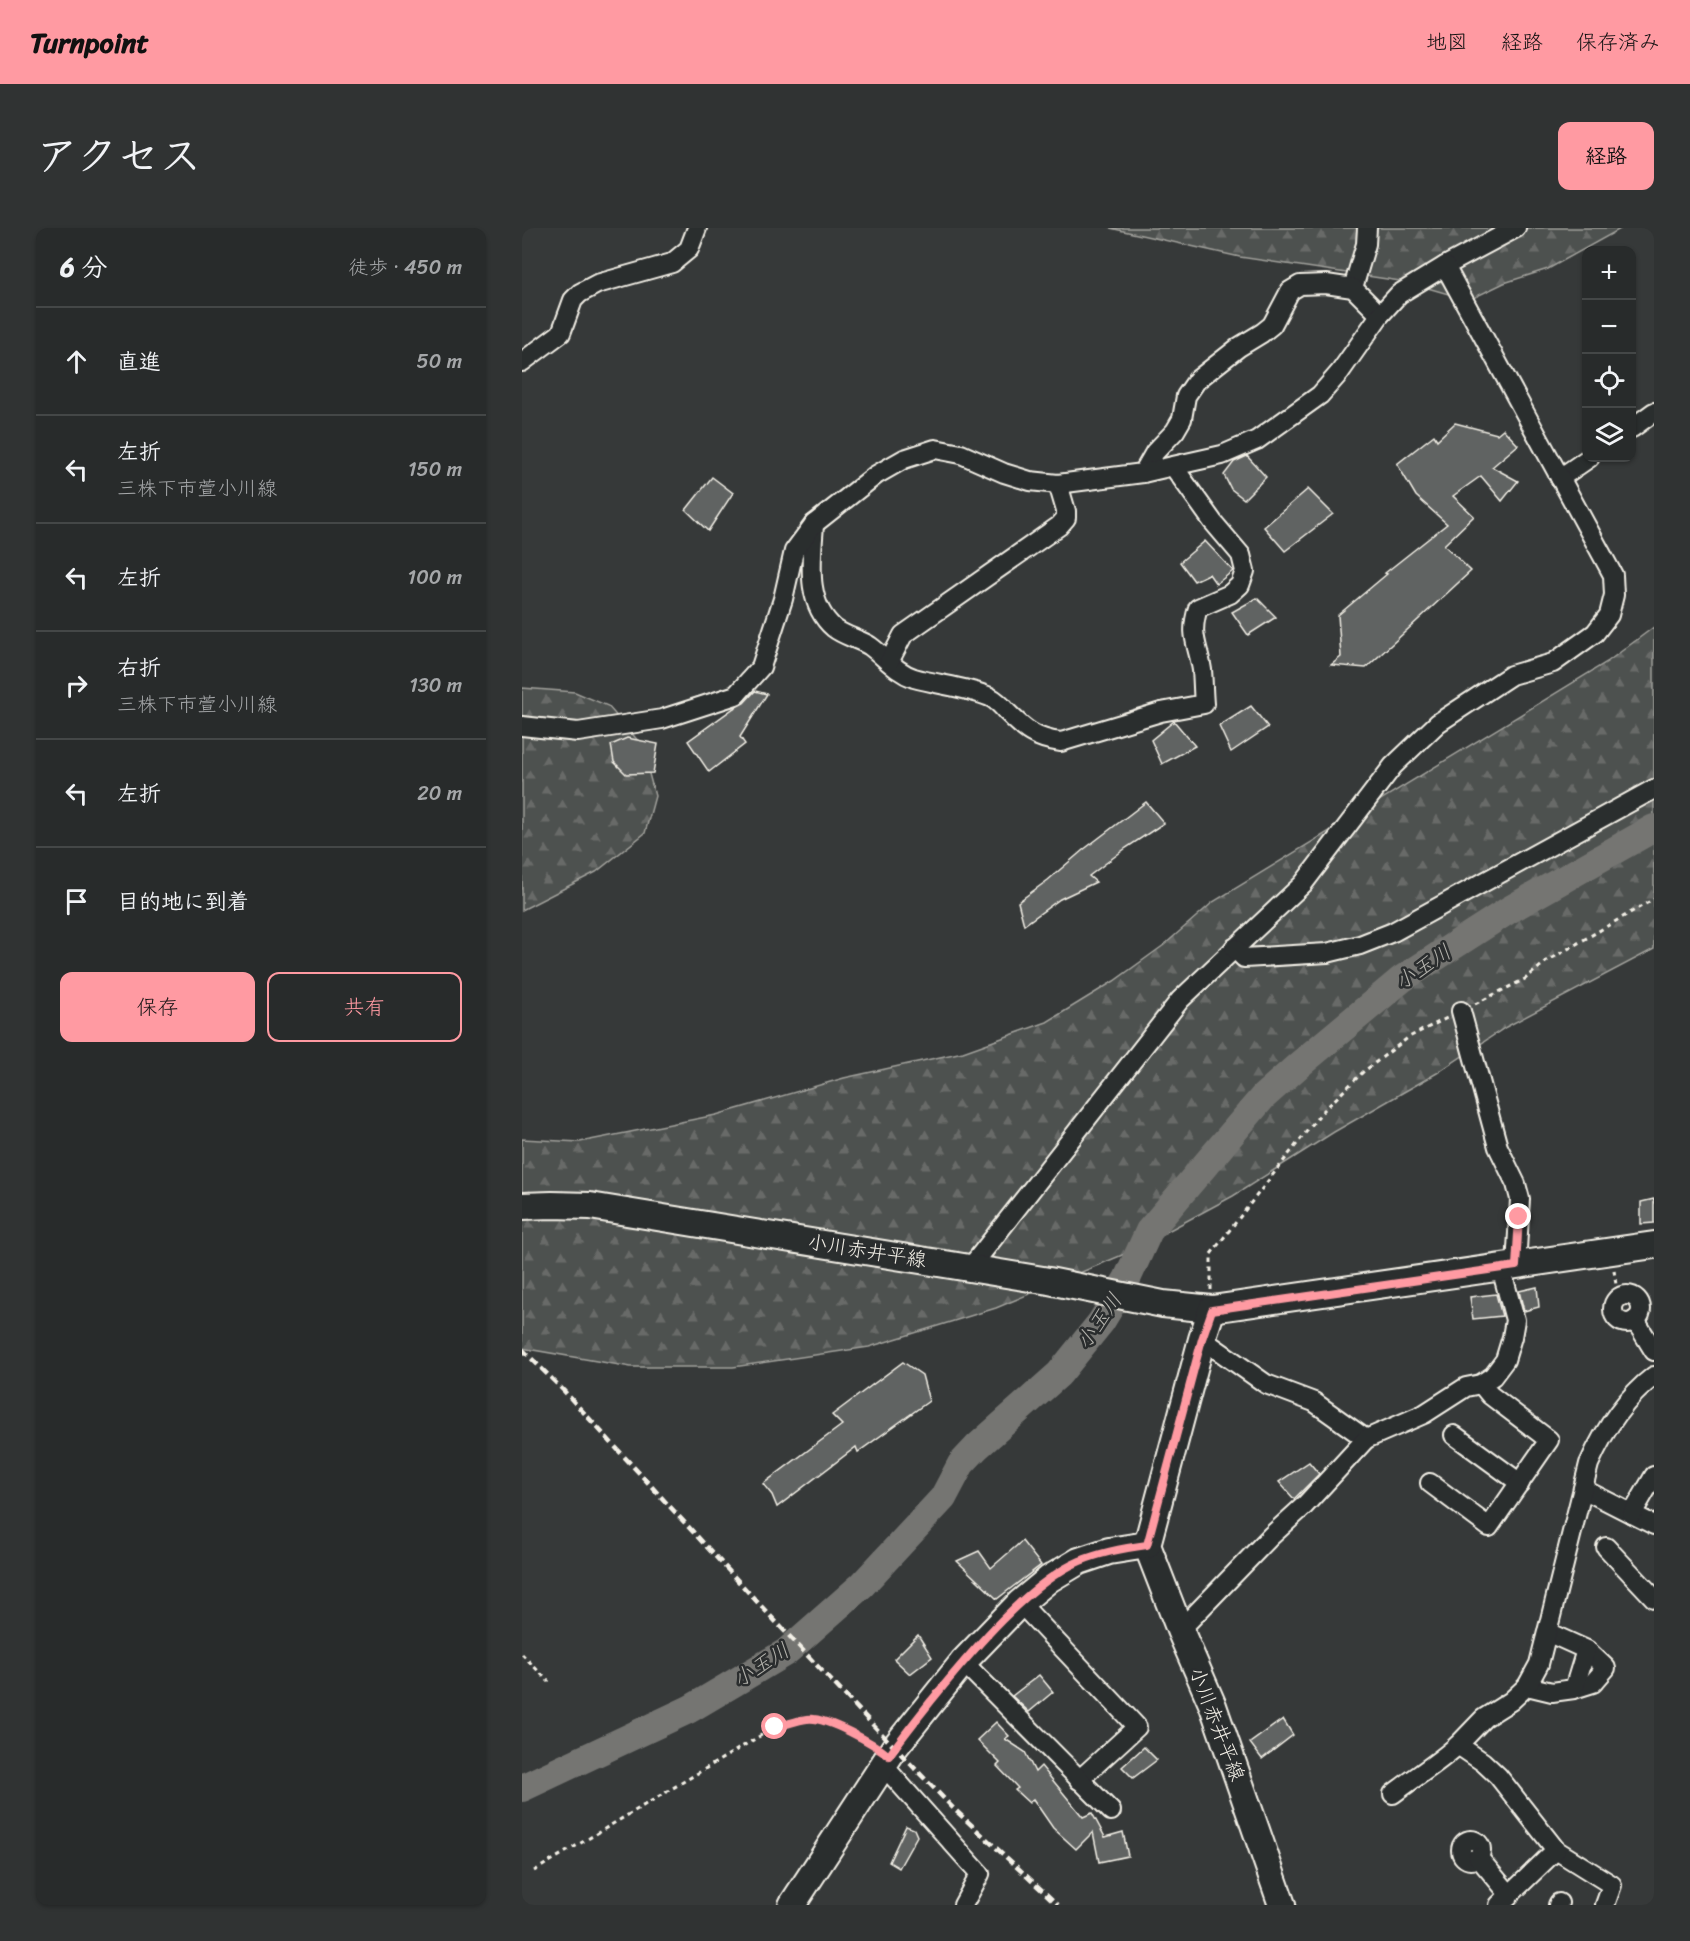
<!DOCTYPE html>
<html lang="ja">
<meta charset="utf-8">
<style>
body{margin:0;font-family:Sriracha,"Klee One",sans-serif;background:#303333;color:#f1f3f6}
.controls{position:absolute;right:18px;top:18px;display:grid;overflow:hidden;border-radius:12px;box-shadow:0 2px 4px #0004}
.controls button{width:54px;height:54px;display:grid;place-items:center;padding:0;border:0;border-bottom:2px solid #444747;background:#282b2b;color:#f1f3f6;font:30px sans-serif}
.stop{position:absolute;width:18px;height:18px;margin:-14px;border:4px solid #ff9aa2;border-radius:50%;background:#fff}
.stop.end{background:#ff9aa2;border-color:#fff;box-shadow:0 2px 6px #0008}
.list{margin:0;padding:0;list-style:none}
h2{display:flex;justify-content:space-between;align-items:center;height:78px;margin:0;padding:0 24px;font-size:26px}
h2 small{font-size:20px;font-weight:400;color:#a5a7a9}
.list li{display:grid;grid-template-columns:39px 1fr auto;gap:18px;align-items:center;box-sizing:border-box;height:108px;padding:0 24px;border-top:2px solid #444747}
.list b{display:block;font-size:22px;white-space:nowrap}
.list p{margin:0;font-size:20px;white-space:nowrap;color:#a5a7a9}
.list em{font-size:20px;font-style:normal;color:#a5a7a9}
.actions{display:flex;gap:12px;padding:18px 24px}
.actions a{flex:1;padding:14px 0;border:2px solid #ff9aa2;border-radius:12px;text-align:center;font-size:21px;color:#ff9aa2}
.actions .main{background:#ff9aa2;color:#111}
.icon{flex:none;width:33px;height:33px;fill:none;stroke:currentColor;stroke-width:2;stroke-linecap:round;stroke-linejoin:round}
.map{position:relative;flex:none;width:1132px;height:1677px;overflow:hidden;border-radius:12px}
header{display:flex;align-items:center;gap:36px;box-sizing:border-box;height:84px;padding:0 30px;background:#ff9aa2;color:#111}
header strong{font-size:28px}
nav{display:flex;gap:33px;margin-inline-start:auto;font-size:21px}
.intro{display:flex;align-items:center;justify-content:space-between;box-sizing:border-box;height:144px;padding:0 36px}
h1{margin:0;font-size:42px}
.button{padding:15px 27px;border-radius:12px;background:#ff9aa2;color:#111;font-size:21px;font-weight:700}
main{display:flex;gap:36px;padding:0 36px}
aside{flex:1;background:#282b2b;border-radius:12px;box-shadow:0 2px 4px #0004}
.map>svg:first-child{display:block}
</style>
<header>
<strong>Turnpoint</strong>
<nav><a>地図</a><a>経路</a><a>保存済み</a></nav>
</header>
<div class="intro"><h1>アクセス</h1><a class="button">経路</a></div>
<main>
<aside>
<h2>6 分<small>徒歩 · 450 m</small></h2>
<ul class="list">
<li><svg class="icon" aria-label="ahead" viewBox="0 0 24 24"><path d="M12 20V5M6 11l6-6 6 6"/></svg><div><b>直進</b></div><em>50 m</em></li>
<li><svg class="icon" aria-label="left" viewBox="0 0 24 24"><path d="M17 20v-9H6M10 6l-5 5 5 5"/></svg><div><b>左折</b><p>三株下市萱小川線</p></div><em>150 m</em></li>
<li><svg class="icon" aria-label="left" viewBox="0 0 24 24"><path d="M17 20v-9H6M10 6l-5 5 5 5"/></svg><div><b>左折</b></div><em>100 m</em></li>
<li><svg class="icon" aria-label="right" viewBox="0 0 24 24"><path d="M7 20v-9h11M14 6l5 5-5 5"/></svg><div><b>右折</b><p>三株下市萱小川線</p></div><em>130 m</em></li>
<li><svg class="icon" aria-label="left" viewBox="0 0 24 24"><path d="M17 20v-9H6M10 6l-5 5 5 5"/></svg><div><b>左折</b></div><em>20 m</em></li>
<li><svg class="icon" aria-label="arrive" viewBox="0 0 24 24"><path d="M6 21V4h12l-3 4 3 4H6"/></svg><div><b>目的地に到着</b></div></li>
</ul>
<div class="actions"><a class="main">保存</a><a>共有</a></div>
</aside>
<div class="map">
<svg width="1132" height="1677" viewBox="0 0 1132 1677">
<defs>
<pattern id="forest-firs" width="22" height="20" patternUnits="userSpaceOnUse" patternTransform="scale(1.5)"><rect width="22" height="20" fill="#4e514f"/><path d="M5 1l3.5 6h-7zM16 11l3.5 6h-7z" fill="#686a68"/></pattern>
</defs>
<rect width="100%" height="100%" fill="#363939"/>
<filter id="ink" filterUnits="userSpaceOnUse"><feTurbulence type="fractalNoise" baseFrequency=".0167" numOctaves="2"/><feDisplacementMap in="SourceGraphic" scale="12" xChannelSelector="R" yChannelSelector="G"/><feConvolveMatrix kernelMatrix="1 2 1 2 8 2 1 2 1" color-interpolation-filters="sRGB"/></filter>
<g filter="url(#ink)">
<g fill="url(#forest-firs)" stroke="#a1a19c" stroke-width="1.5">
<polygon points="588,0 1100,0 1026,41 982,55 947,72 885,54 718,29"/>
<polygon points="1132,399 1132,721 984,799 915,845 812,904 711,968 605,1025 474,1080 347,1119 211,1139 109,1139 0,1120 0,911 58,914 194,887 322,850 441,824 525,794 592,753 642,717 691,674 1085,434"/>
<polygon points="0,460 53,464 86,478 119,516 133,568 123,605 74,644 0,682"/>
</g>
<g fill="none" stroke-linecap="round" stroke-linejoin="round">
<polyline stroke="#757572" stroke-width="28" points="0,1560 168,1481 264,1424 340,1357 421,1270 439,1236 455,1219 537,1146 579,1094 605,1051 627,1003 741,869 777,837 880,751 987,682 1132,600"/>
</g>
<g fill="#616362" stroke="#f4f1e8" stroke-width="1.5">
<polygon points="933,195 975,206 981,201 996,217 970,239 996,253 980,273 959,248 931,268 952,288 922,317 949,343 844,440 809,437 819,429 816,387 865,346 863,345 925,296 894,268 875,236 912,207 915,212"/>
<polygon points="725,228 744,249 722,271 709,261 702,247 712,234"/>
<polygon points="190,249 211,265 186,303 164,282"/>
<polygon points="786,261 811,286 763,323 742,299"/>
<polygon points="683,313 711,343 694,356 687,346 672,353 658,334"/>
<polygon points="735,370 754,389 726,407 710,384"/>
<polygon points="233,463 245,466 218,509 223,516 187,544 166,513 212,480 222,475"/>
<polygon points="729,478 746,499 709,524 697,498"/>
<polygon points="652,493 673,518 640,536 629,512"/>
<polygon points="105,510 136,516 131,545 104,546 92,534 89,517"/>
<polygon points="624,574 642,595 604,620 567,648 574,654 538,671 502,697 496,674 526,652 561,622"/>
<polygon points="1132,971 1132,995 1119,996 1119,974"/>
<polygon points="1015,1059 1017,1079 1002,1083 997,1063"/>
<polygon points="974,1066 980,1088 951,1091 948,1069"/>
<polygon points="381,1134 400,1147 407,1173 336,1224 334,1219 255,1279 250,1267 241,1256 320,1197 310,1187"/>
<polygon points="787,1234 797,1246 772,1271 757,1254"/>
<polygon points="500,1313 519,1337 475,1371 435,1333 457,1323 469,1340"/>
<polygon points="396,1407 410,1429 388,1446 372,1431"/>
<polygon points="517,1447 531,1464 507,1484 490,1468"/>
<polygon points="761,1491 771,1507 740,1531 728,1515"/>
<polygon points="474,1494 487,1508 483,1511 503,1524 513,1544 519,1538 561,1589 570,1585 583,1609 601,1604 606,1628 577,1634 571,1604 554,1621 531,1600 511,1571 507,1575 493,1562 496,1560 475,1538 478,1535 455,1512"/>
<polygon points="622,1519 635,1532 611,1550 600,1539"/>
<polygon points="384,1598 392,1601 395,1608 377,1640 367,1634"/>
</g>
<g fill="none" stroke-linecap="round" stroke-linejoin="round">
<g stroke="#f4f1e8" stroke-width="22">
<g id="street">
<polyline points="923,38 994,0"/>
<polyline points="831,60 844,16 845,0"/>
<polyline points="0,134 39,105 51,72 58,65 75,56 150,35 167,21 175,0"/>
<polyline points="1110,200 1132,184"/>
<polyline points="621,245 633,224 653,203 660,191 664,168 675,152 717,119 740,105 750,97 768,63 778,57 804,56 831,60 858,87"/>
<polyline points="1038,250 1067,230"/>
<path d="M 292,296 C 290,330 282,374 312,400 C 322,408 337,411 348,418 C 363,429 374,444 392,450 C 417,457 444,459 468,469 C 474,472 480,478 485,484 C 503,502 513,511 539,514 L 639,484 L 682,476 C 681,465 681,453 680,442 C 676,416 667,408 676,380 L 708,366 L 718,357 L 723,343 L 719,327 L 691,294 L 651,238"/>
<polyline points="367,434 381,407 537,298 544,290 544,283 536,256"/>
<polyline points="0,498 56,504 140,491 214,467 239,439 261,371 272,323 292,296 354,247 382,231 413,221 439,226 482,245 508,253 536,256 621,245 651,238 700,227 735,212 798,167 818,144 858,87 877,66 923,38 1091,347 1092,367 1087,387 1073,405 1031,435 989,447 916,495 871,538 781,656 658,772 448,1040"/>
<polyline points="712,720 722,730 805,725 838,717 871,704 1132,561"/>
<polyline points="939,783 976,919 994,956 998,971 994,1038"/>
<circle cx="1105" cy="1081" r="14"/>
<polyline points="1113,1092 1132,1123"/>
<polyline points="680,1111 744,1156 792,1174 844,1211"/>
<polyline points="932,1207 998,1255"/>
<polyline points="908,1255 967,1299 1027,1212 968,1167 959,1156"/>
<polyline points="1061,1261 1132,1297"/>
<polyline points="1110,1286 1132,1248"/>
<polyline points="1084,1319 1132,1370"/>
<polyline points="498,1375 615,1499 557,1552"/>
<polyline points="658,1402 749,1308 783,1277 844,1211 902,1186 944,1159 959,1156 971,1148 983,1132 990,1109 993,1092 979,1040"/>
<polyline points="441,1434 589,1583"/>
<polyline points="1005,1458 1030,1464 1052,1461 1071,1455 1084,1440 1065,1422 1025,1404"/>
<polyline points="1052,1461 1064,1422"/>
<polyline points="361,1537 458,1646 441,1677"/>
<path d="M 871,1566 C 893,1549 916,1535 936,1517"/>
<circle cx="949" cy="1622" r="10"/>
<polyline points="1034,1622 1090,1657 1083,1677"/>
<polyline points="956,1629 987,1666"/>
<path d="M 977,1677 L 1034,1622 L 976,1548 L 961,1534 L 936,1517 L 962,1490 L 989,1473 L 1005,1458 L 1017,1436 L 1067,1236 C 1082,1202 1102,1171 1132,1148"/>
<polyline points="1036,1677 1037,1675"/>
</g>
</g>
<g stroke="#f4f1e8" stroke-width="30">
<g id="secondary">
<polyline points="0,978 30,977 68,978 527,1053 641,1076 690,1081 1132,1017"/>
<polyline points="625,1317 658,1402 691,1478 760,1677"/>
<polyline points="625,1317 680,1111 690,1081"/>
<polyline points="270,1677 373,1519 441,1434 498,1375 527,1351 557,1333 587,1323 625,1317"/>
</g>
</g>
<g stroke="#f4f1e8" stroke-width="3" stroke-dasharray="4.5 4.5" stroke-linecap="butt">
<polyline points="953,776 1003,751 1025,733 1132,671"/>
<polyline points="1092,1042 1094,1057 1098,1069"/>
<polyline points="689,1062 689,1026 799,885 841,844 887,809 925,790"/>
<polyline points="0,1426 27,1454"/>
<polyline points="12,1643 253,1499 287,1490 301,1492 352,1516"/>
</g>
<use href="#street" stroke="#2a2d2e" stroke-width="18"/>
<use href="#secondary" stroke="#2a2d2e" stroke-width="26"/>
<polyline stroke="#f4f1e8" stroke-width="4.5" stroke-dasharray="9 4.5" stroke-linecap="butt" points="0,1121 42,1163 239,1378 352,1498 431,1580 536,1677"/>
</g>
</g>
<g fill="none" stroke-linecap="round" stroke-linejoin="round" filter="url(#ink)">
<path stroke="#ff9aa2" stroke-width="8" d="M 253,1499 C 264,1497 275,1492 285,1491 C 304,1488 353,1516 367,1528 C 380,1509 395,1491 409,1473 C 446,1428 504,1356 558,1333 C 580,1324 602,1320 625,1317 L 680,1111 L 690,1082 L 994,1038 L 997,989"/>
</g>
<g text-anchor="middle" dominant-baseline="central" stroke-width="5" stroke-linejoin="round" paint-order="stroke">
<g font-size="20" fill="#f4f1e8" stroke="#2a2d2e">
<text transform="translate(345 1023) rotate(9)">小川赤井平線</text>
<text transform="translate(695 1496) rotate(69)">小川赤井平線</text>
</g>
<g font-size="21" font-style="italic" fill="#b4b3ad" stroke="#2a2d2e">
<text transform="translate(901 739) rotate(-34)">小玉川</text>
<text transform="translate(577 1093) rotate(-55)">小玉川</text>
<text transform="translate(239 1437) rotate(-33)">小玉川</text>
</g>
</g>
</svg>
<div class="controls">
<button>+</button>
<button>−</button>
<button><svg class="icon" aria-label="locate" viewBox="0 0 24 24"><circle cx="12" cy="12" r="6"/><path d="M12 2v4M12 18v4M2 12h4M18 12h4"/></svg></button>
<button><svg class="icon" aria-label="layers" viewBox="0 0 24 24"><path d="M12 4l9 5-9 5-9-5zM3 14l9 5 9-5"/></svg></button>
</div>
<div class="stop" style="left:253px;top:1499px"></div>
<div class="stop end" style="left:997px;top:989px"></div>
</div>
</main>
